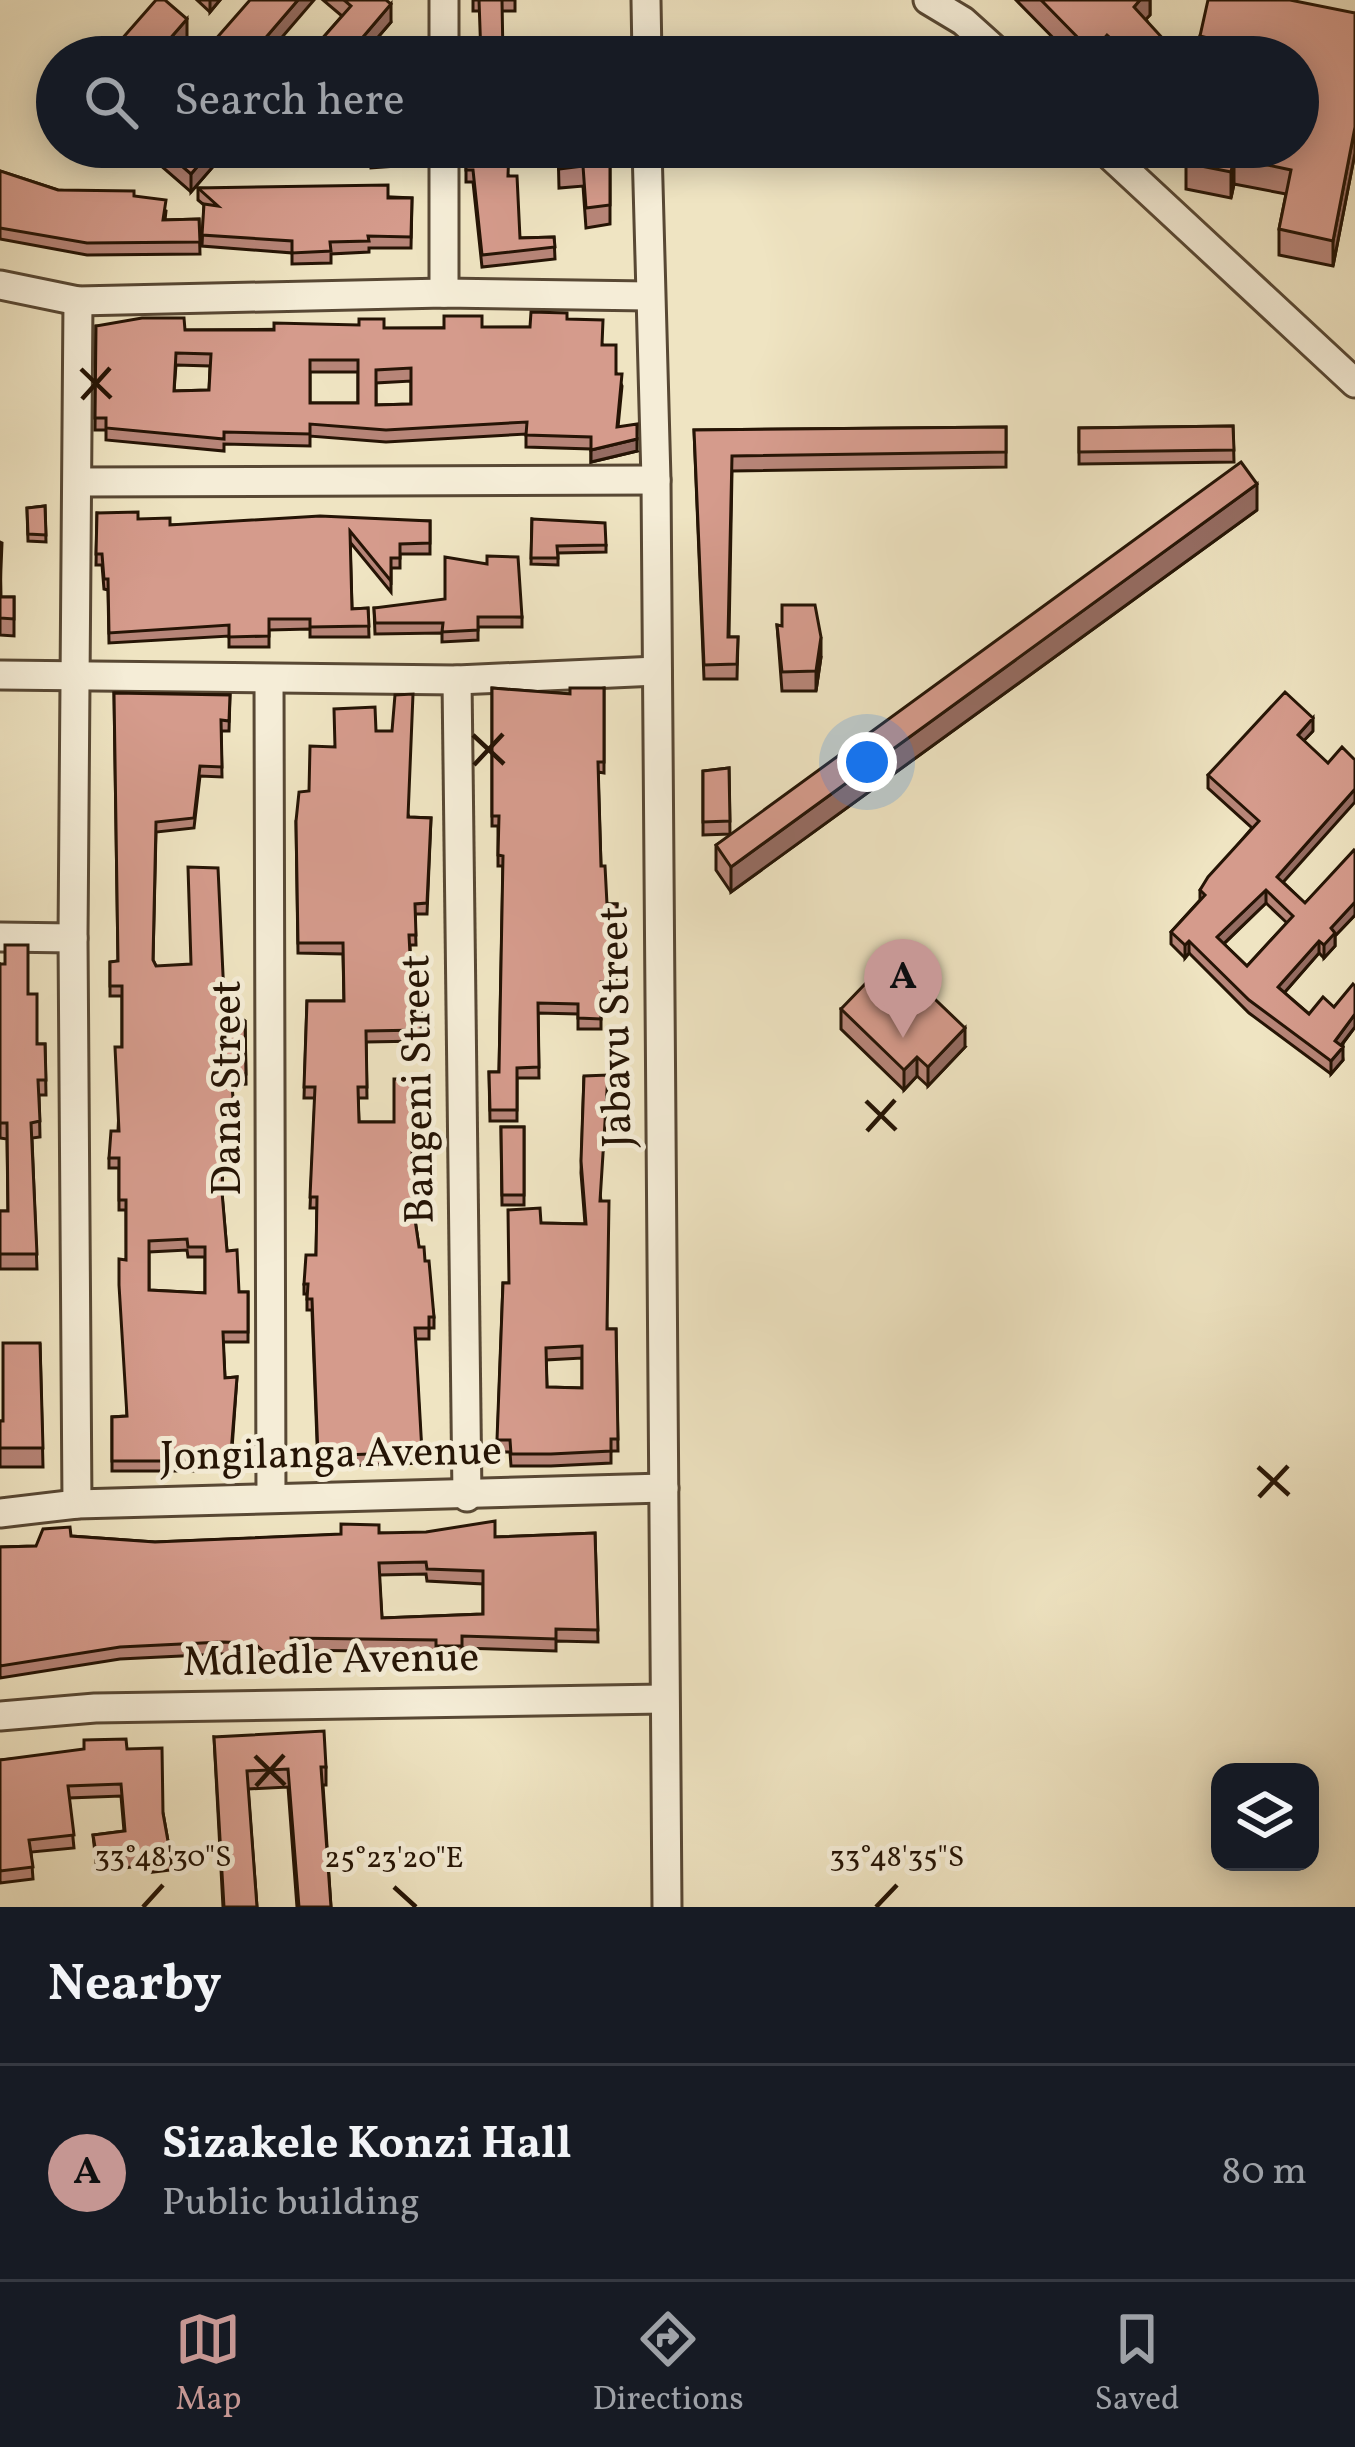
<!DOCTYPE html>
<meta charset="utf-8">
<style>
body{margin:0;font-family:Vollkorn,serif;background:#20242c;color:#f1f3f6}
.controls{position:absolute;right:36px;bottom:36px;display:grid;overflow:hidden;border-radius:24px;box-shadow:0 6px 30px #0003}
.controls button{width:108px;height:108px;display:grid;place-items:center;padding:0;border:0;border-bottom:3px solid #363941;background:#171b24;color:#f1f3f6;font:60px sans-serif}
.you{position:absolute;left:867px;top:762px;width:42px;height:42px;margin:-30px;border:9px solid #fff;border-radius:50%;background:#1a73e8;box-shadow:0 0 0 18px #1a73e833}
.badge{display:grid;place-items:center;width:78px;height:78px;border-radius:50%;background:#c59692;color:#111;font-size:39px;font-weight:700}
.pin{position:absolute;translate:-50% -99px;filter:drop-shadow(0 3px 6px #0008)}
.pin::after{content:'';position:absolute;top:63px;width:42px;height:36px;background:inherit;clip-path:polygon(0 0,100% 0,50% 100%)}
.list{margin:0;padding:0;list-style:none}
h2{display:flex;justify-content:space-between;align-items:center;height:156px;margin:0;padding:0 48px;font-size:51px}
h2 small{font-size:39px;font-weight:400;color:#9ea1a6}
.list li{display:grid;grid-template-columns:78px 1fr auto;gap:36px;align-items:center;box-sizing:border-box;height:216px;padding:0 48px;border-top:3px solid #363941}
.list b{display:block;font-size:45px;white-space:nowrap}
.list p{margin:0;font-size:39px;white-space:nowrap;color:#9ea1a6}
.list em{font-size:39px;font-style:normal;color:#9ea1a6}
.icon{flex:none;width:66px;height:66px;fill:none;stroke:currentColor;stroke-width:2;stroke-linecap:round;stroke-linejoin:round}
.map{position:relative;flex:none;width:1355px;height:1907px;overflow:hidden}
.search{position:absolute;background:#171b24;box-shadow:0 6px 30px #0003;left:36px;right:36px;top:36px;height:132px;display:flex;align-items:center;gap:30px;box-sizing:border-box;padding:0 42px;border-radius:66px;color:#9ea1a6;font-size:45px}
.sheet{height:372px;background:#171b24}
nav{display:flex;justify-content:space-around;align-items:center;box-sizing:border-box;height:168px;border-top:3px solid #363941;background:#171b24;font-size:33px;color:#9ea1a6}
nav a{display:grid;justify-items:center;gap:6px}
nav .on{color:#c59692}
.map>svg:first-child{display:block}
</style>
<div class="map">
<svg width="1355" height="1907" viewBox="0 0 1355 1907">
<rect width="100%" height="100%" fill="#efe4c2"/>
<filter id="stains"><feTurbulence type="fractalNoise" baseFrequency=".00167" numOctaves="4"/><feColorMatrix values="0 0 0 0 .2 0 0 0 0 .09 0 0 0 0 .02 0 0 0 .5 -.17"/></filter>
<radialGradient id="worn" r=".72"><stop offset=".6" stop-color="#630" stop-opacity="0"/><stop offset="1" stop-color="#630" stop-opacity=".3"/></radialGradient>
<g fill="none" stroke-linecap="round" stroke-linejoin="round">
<g stroke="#584834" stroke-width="33">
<g id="minor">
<polyline points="646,0 647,57"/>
<polyline points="928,0 963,21 1003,57"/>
<polyline points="444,57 444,0"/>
<polyline points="647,147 656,480 667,1907"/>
<polyline points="1101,147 1355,383"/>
<polyline points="0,285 78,301 444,293 649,296"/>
<polyline points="444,293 444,147"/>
<polyline points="79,482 656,480"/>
<polyline points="0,675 457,680 657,671"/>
<polyline points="269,679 271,1498"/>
<polyline points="457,680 467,1497"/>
<polyline points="0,937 73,938"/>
<polyline points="77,1504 73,938 78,301"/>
<polyline points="0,1513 77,1504 664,1488"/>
<polyline points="0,1716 95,1708 663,1699"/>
</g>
</g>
<use href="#minor" stroke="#f5edd7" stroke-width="27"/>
</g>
<g fill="#b78578" stroke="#251405" stroke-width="3" fill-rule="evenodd">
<polygon points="197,0 220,0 210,12"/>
<polygon points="323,0 386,0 391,22 361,57 306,57 342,16"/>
<rect x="473" y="0" width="42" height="11"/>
<polygon points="1016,0 1150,0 1150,15 1146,19 1166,57 1072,57"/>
<polygon points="1355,13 1355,153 1333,266 1279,255 1279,229 1286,194 1234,184 1231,198 1186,189 1186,163 1298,57 1200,57 1200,36"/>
<polygon points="144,147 230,147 191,192 144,151"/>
<polygon points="370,147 396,147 396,166 371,168"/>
<polygon points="466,147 509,176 520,238 554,237 555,259 482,267 473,182 466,182"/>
<polygon points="558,147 610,147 610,224 586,228 583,186 559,188"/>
<polygon points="0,171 58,190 134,196 166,211 165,220 199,219 200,254 87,255 0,239"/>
<polygon points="198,188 412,198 411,248 369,248 369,252 331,254 331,263 292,264 292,253 202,246 204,205 198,200"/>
<path d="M 567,319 L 603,345 L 622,386 L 618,427 L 637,451 L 591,462 L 591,449 L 526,447 L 526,434 L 386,442 L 310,436 L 310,446 L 224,444 L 224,451 L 106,440 L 106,430 L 95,430 L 96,326 L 185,330 L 530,327 ZM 176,365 L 210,366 L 209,390 L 174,391 ZM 310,372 L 358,372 L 358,403 L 310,403 ZM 411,381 L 411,404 L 376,405 L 376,383 Z"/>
<polygon points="1233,426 1234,462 1079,464 1079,428"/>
<polygon points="1006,427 1006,467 732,471 729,637 738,637 737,679 704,679 694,430"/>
<polygon points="45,506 46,542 28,541 27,508"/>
<polygon points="1257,510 731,892 716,870 716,845"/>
<polygon points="97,513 170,525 430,521 430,554 400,554 400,568 391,568 391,592 350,542 352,609 368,608 369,637 310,637 310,629 269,630 269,647 229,647 229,636 109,643 108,590 104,589 102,565 96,565"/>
<polygon points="532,519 606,545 606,552 558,553 558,565 531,564"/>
<polygon points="0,542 1,597 14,597 14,636 0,635"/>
<polygon points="374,608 522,617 522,627 478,627 478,640 442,642 442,633 375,634"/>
<polygon points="777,625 782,626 821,657 816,691 782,691"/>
<polygon points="492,688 570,694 604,688 604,773 598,772 601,866 607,904 617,904 616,992 601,992 601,1029 578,1029 578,1014 538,1013 539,1078 517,1078 517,1121 490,1121 489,1072 499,1072 503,866 498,866 498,826 492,826"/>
<path d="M 114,693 L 230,695 L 229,731 L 221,731 L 222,777 L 200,776 L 194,828 L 156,832 L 153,960 L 156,966 L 224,996 L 230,1011 L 245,1021 L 246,1084 L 232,1085 L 234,1119 L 224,1119 L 222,1195 L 227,1251 L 239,1292 L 248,1292 L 248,1342 L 223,1342 L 225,1378 L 237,1377 L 231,1463 L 194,1465 L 194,1471 L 112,1471 L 112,1417 L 127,1416 L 126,1210 L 119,1210 L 119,1168 L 109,1168 L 109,1158 L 118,1131 L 122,1047 L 122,996 L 110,996 L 110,962 L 118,961 ZM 187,1250 L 188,1257 L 205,1257 L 205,1293 L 149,1290 L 149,1252 Z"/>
<polygon points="376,731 409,817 431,818 427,914 415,914 416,945 410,945 412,993 422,993 421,1041 366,1042 367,1098 358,1098 359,1122 394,1122 422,1079 424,1158 412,1159 413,1206 419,1247 425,1261 434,1317 434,1328 429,1328 429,1339 415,1339 422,1463 318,1467 312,1310 307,1310 307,1294 304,1294 304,1284 316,1255 317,1208 310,1208 315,1098 304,1098 307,1001 344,1001 343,954 298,953 296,821 309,791 334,747"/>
<path d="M 1313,731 L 1304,740 L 1283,882 L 1305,903 L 1355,851 L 1355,915 L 1335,936 L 1335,946 L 1324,958 L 1319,953 L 1284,993 L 1309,1014 L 1334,1007 L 1355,986 L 1355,1027 L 1341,1046 L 1343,1060 L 1331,1074 L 1249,1013 L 1189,953 L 1185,958 L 1171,944 L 1171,932 L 1200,900 L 1200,890 L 1252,828 L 1208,788 L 1208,775 ZM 1266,903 L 1287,923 L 1247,966 L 1224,944 Z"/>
<polygon points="729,768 730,834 703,835 703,771"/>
<polygon points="0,964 28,994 37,1044 45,1044 46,1095 39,1095 40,1137 32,1138 37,1269 0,1269 0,1211 8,1211 7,1139 0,1138"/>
<polygon points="841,1009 965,1047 928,1086 917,1076 904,1090 841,1029"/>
<path d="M 584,1076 L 601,1201 L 607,1329 L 616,1329 L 618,1451 L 611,1451 L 611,1463 L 551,1466 L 511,1466 L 510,1452 L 497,1452 L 503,1283 L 509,1283 L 541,1223 L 585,1224 L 581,1173 ZM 582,1358 L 582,1388 L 547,1387 L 546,1360 Z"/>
<polygon points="501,1127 524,1127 524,1205 502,1205"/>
<polygon points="40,1343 43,1467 0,1467 0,1421 3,1421"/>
<path d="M 379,1533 L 495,1537 L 595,1533 L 598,1642 L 556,1641 L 556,1651 L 462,1648 L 462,1658 L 436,1658 L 436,1652 L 292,1650 L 292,1664 L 265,1665 L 254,1655 L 222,1654 L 120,1659 L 0,1678 L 0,1547 L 36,1546 L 71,1536 L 155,1542 ZM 426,1574 L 427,1581 L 483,1584 L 483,1614 L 382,1618 L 379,1575 Z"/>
<polygon points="214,1737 326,1767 326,1785 323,1785 331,1907 297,1907 288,1787 248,1789 257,1907 223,1907"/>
<polygon points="127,1749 163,1813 171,1858 171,1870 145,1873 145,1865 97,1872 93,1835 124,1831 121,1796 69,1798 74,1848 31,1852 33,1879 0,1883 0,1760"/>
</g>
<g fill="#956c62" stroke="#251405" stroke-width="3">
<polygon points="210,0 220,0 210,12"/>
<polygon points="298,0 314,0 265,57 249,57"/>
<polygon points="1140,0 1150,0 1150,15 1134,32 1134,7"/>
<polygon points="391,4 391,22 361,57 346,57"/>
<polygon points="187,19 187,38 170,57 154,57"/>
<polygon points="1107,35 1107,57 1092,57 1092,52"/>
<polygon points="1166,42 1166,57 1153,57"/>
<polygon points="1355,127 1355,153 1333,266 1333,241"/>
<polygon points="214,147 230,147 191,192 191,174"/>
<polygon points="1234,158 1234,184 1231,198 1231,172"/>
<polygon points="637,439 637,451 591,462 591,450"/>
<polygon points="1257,484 1257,510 731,892 731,867"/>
<polygon points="821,637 821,657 816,691 816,671"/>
<polygon points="1313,718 1313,731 1298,747 1298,735"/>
<polygon points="1355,789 1355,802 1277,889 1277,877"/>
<polygon points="1266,890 1266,903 1217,950 1217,937"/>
<polygon points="1355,902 1355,915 1335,936 1335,946 1324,958 1324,945 1331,928"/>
<polygon points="1189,941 1189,953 1185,958 1185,945"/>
<polygon points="1319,941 1319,953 1278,1000 1278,987"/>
<polygon points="1355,1014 1355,1027 1335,1053 1335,1041"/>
<polygon points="965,1028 965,1047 928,1086 928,1067"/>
<polygon points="1343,1047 1343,1060 1331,1074 1331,1061"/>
<polygon points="917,1057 917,1076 904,1090 904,1070"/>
</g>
<g fill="#d59b8c" stroke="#251405" stroke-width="3" fill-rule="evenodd">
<polygon points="156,0 165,0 187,19 154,57 106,57"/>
<polygon points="250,0 298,0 249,57 200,57"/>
<polygon points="344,0 386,0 391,4 346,57 306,57 351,6"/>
<polygon points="479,0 502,0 503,57 481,57"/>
<polygon points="1041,0 1140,0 1134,7 1166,42 1153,57 1139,57 1129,48 1126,52 1107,35 1092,52"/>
<polygon points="1208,0 1290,0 1355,13 1355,127 1333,241 1279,229 1291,170 1234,158 1231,172 1186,163 1190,147 1298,147 1298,57 1209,57 1212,39 1200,36"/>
<polygon points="160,147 214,147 191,174"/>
<polygon points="371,147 396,147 396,153 371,155"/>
<polygon points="466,147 509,147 508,176 517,176 520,238 554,237 555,247 482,255 473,170 466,170"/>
<polygon points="558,147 610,147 610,205 586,208 583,166 559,169"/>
<polygon points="0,171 58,190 134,191 134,196 166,200 163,220 199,219 200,242 87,243 0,228"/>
<polygon points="388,185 388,198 412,198 411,237 368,236 369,241 330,242 331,251 292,253 292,241 202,235 204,204 218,206 198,188"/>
<path d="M 531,312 L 567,313 L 567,319 L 603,320 L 602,345 L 616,345 L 616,374 L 622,374 L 617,427 L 637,424 L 637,439 L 591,450 L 591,437 L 526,435 L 527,422 L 386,430 L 310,424 L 310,434 L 224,432 L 224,439 L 106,428 L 106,418 L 95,418 L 96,326 L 142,318 L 184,318 L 185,330 L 274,330 L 274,323 L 359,325 L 359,319 L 384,319 L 384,328 L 444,328 L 444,316 L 482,316 L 482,327 L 530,327 ZM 176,353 L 211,354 L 209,390 L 174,391 ZM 310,360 L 358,360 L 358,403 L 310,403 ZM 411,368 L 411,404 L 376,405 L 376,370 Z"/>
<polygon points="1233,426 1234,450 1079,452 1079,428"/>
<polygon points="1006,427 1006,452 732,456 728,637 738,637 737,664 704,665 694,430"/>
<polygon points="1241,462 1257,484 731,867 716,845"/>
<polygon points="45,506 46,535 28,534 27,508"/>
<polygon points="138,512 138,519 170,518 170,525 320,516 430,521 430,543 400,544 400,558 391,558 391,581 350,531 352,609 368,608 369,626 310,627 310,619 269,619 269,636 229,637 229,625 109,633 108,579 104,579 102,554 96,554 97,513"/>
<polygon points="532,519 605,523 606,545 557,546 558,558 531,558"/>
<polygon points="0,542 2,543 0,592"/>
<polygon points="487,556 518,557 522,617 478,617 478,630 442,632 443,623 375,623 374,608 445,599 445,557 487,564"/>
<polygon points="0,597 14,597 14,619 0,618"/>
<polygon points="782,605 815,605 821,637 816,671 782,672 777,625 782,626"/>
<polygon points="492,688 570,694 570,688 604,688 604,762 598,762 601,866 605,866 607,904 617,904 616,981 601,982 601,1019 578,1018 578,1004 538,1003 539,1067 517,1068 517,1110 490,1110 489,1072 499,1072 503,856 498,855 499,816 492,816"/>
<path d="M 1285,692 L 1313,718 L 1298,735 L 1328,763 L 1342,747 L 1355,760 L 1355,789 L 1277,877 L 1305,903 L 1354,850 L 1355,851 L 1355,902 L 1331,928 L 1335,933 L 1324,945 L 1319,941 L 1278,987 L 1309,1014 L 1323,997 L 1334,1007 L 1353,984 L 1355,986 L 1355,1014 L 1335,1041 L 1343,1047 L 1331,1061 L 1249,1000 L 1189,941 L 1185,945 L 1171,932 L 1205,895 L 1200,890 L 1208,877 L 1259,821 L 1208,775 ZM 1266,890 L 1293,916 L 1247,966 L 1217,937 Z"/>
<path d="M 114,693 L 230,695 L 229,721 L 221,720 L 222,767 L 200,766 L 194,818 L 156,822 L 153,960 L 156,966 L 191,964 L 188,867 L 218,868 L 224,996 L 229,996 L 230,1011 L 245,1021 L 246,1074 L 231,1075 L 234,1109 L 224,1109 L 222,1192 L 227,1251 L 237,1250 L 239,1292 L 248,1292 L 248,1332 L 223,1332 L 225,1378 L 237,1377 L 231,1453 L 194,1455 L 194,1461 L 112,1461 L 112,1417 L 127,1416 L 119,1285 L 119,1259 L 126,1260 L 126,1200 L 119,1200 L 119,1158 L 109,1158 L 111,1131 L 119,1131 L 115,1047 L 122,1047 L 122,986 L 110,986 L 110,962 L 118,961 ZM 187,1239 L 188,1247 L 205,1247 L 205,1293 L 149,1290 L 149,1241 Z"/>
<polygon points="413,694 408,817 431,818 427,903 415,904 416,935 409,935 412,993 422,993 421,1030 366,1031 367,1087 358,1087 359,1122 394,1122 394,1079 422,1079 424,1148 412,1148 413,1206 419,1247 424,1247 425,1261 429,1261 434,1317 429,1317 429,1328 415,1328 422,1452 318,1456 312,1299 307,1299 308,1284 304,1284 306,1255 316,1255 317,1197 310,1197 315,1087 304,1087 307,1001 344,1001 343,943 298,943 296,821 299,792 309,791 310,746 335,747 334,709 375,707 376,731 392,731 395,695"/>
<polygon points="729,768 730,821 703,822 703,771"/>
<polygon points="5,945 28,945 28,994 37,994 37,1044 45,1044 46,1080 38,1080 40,1121 31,1123 37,1254 0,1254 0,1211 8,1211 7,1123 0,1123 0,964 5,964"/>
<polygon points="891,957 965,1028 928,1067 917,1057 904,1070 841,1009"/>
<path d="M 608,1075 L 600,1201 L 609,1201 L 607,1329 L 616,1329 L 618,1439 L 611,1439 L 611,1451 L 551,1454 L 511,1454 L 510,1440 L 497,1440 L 503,1283 L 509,1283 L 508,1210 L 540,1208 L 541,1223 L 586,1224 L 581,1161 L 584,1076 ZM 582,1346 L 582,1388 L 547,1387 L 546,1348 Z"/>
<polygon points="501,1127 524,1127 524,1195 502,1195"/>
<polygon points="3,1343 40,1343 43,1448 0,1448 0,1421 3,1421"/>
<path d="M 495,1521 L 495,1537 L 595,1533 L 598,1630 L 556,1629 L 556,1639 L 462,1636 L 462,1646 L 436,1646 L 436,1640 L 291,1638 L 292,1652 L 265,1653 L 254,1643 L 222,1642 L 120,1647 L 0,1666 L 0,1547 L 36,1546 L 43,1529 L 70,1527 L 71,1536 L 155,1542 L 341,1534 L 341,1524 L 379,1525 L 379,1533 L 426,1532 ZM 426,1562 L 427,1569 L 483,1571 L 483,1614 L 382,1618 L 379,1563 Z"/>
<polygon points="324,1731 326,1767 321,1767 331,1907 299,1907 288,1769 247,1771 257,1907 224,1907 214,1737"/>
<polygon points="126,1739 127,1749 162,1748 163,1813 171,1858 145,1861 145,1852 97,1859 93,1835 125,1831 121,1784 68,1786 74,1835 29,1840 33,1867 0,1871 0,1760 84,1749 84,1740"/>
</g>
<path fill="none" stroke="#251405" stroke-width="4.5" d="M 81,369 L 111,398M 82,399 L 110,368M 473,735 L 504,764M 474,765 L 503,734M 866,1101 L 896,1130M 867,1131 L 895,1100M 1258,1467 L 1289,1495M 1259,1497 L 1288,1466M 255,1756 L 285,1785M 256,1786 L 284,1755M 394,1887 L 416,1907M 143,1907 L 163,1885M 876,1907 L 897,1885"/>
<g text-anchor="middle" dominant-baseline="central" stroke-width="10" stroke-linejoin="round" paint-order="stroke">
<g font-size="42" fill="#251405" stroke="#f5edd7">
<text transform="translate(618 1027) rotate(-91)">Jabavu Street</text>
<text transform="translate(229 1088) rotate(-90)">Dana Street</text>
<text transform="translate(420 1089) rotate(-91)">Bangeni Street</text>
<text transform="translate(331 1456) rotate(-1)">Jongilanga Avenue</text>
<text transform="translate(331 1662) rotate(-1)">Mdledle Avenue</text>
</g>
</g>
<g font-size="30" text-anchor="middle" fill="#251405" stroke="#f5edd7" stroke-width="10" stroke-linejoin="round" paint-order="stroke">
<text x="163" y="1866">33°48'30"S</text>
<text x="897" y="1866">33°48'35"S</text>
<text x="394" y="1867">25°23'20"E</text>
</g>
<rect width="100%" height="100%" filter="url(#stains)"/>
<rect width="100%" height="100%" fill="url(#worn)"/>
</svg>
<div class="controls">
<button><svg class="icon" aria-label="layers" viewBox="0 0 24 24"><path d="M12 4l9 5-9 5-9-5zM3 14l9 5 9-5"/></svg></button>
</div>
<div class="you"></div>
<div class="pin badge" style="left:903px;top:1038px">A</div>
<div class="search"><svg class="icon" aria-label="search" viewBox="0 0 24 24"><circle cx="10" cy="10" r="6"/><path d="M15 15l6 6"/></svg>Search here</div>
</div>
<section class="sheet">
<h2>Nearby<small></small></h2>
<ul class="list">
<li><span class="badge">A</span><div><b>Sizakele Konzi Hall</b><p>Public building</p></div><em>80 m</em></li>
</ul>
</section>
<nav>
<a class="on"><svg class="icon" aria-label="map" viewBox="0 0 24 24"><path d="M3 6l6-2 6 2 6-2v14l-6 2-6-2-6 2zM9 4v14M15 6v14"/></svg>Map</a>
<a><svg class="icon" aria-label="directions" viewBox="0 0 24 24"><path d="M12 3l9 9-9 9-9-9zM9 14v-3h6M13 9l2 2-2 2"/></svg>Directions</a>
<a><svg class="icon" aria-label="saved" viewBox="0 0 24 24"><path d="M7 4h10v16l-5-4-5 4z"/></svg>Saved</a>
</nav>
